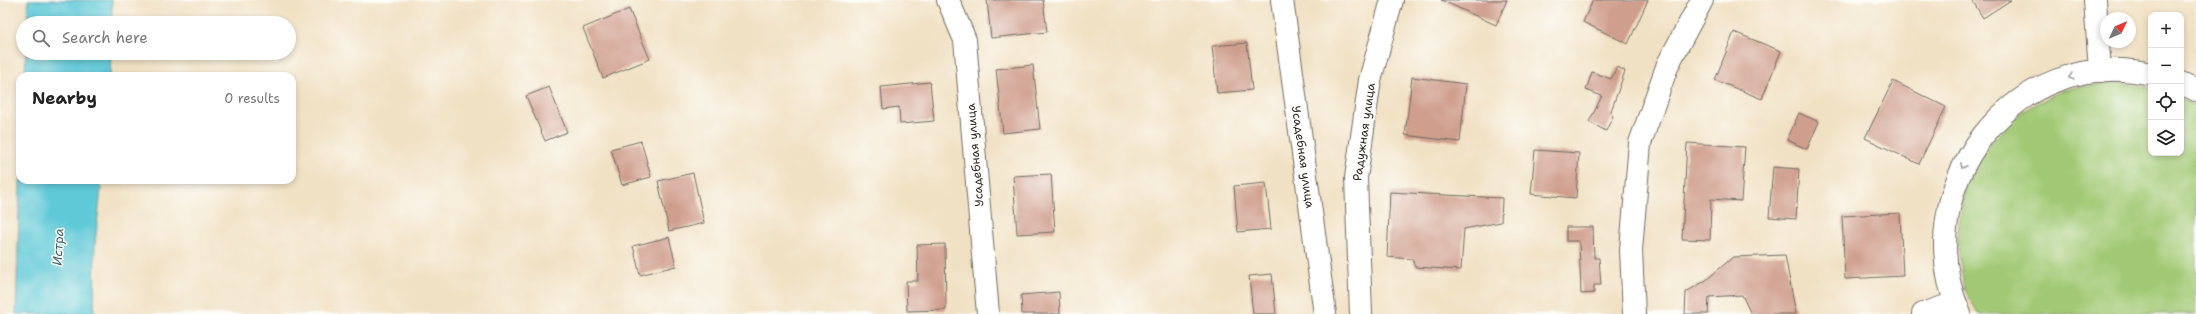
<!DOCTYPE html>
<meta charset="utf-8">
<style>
body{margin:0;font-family:"Shantell Sans",sans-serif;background:#f2f2f2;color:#222}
.controls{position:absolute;right:12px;top:12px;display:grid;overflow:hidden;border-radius:8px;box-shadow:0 2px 6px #0003}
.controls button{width:36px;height:36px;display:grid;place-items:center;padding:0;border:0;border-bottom:1px solid #e0e0e0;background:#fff;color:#222;font:20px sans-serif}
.compass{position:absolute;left:2100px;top:12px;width:36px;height:36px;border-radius:50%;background:#fff;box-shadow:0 2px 6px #0003;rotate:46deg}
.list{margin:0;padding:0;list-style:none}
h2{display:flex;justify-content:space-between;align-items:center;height:52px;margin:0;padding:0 16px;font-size:17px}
h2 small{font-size:13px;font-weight:400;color:#767676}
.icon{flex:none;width:22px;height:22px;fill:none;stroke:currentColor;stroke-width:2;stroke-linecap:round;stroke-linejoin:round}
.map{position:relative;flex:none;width:2196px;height:314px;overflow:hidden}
.search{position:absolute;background:#fff;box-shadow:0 2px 6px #0003;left:16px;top:16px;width:280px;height:44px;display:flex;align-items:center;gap:10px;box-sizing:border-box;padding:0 14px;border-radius:22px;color:#767676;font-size:15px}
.panel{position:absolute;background:#fff;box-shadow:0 2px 6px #0003;left:16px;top:72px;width:280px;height:112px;border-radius:12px}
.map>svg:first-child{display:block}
</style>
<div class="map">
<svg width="2196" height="314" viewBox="0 0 2196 314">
<rect width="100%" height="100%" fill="#fdfcf7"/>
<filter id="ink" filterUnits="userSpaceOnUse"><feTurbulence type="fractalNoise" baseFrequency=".025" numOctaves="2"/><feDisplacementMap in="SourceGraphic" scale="8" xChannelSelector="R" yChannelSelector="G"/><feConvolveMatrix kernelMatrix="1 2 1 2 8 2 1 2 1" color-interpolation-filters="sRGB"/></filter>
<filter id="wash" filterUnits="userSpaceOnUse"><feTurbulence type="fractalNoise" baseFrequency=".012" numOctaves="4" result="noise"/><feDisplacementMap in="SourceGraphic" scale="16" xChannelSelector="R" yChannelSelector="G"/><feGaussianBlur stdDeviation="0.9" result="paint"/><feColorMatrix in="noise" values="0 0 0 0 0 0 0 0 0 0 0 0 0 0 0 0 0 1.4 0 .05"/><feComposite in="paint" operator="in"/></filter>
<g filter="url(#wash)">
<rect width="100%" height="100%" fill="#f1e1c4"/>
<polygon fill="#a1c974" stroke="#667a50" points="2114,82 2151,88 2151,153 2181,153 2181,99 2196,107 2196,314 1978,314 1964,288 1957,239 1964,191 1986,147 2021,112 2065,89"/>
<g fill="#5ec9d7" stroke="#447a81">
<polygon points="28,0 112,0 112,23 27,23"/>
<polygon points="26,53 111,53 110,76 25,76"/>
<polygon points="20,180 102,180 95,243 94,314 16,314"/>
</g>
<g id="blocks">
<g fill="#cf9e8d">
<polygon points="987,0 1043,0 1047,32 991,38"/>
<polygon points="1441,0 1507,0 1496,25"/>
<polygon points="1593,0 1648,0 1628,44 1583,22"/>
<polygon points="1972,0 2011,0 1983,18"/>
<polygon points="629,9 650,59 603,78 583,28"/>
<polygon points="1734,32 1781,51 1762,99 1715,80"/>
<polygon points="1247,43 1252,90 1217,93 1212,46"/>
<polygon points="1033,65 1040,129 1003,133 996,69"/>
<polygon points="1617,67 1625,71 1610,114 1613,116 1606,131 1589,122 1602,96 1586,90 1592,72 1611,79"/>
<polygon points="1412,77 1466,84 1460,142 1405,135"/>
<polygon points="1893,81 1946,107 1919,164 1865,138"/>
<polygon points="930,82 934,121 900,124 899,107 883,109 881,87"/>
<polygon points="549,87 567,132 545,141 526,96"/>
<polygon points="1799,113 1819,122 1807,149 1787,140"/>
<polygon points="641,141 651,177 622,185 611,149"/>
<polygon points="1687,143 1745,147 1741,201 1711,199 1710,240 1682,239"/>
<polygon points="1535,150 1579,153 1576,198 1531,194"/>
<polygon points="1773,167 1799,169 1796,219 1769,217"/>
<polygon points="693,173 704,223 669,231 658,181"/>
<polygon points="1051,174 1055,232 1017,234 1013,176"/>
<polygon points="1266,183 1271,229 1238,232 1234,186"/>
<polygon points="1390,192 1502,198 1501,222 1464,229 1461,270 1415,267 1412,259 1387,257"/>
<polygon points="1900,213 1903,276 1845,279 1842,216"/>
<polygon points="1566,227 1593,227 1594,258 1599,258 1601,285 1594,285 1594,293 1581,294 1579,241 1566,241"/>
<polygon points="669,237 676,266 640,275 633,246"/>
<polygon points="945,244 946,310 907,311 906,281 918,281 917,245"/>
<polygon points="1785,255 1796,314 1751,314 1742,295 1709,297 1708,314 1685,314 1686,292 1705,281 1733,257"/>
<polygon points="1272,274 1276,314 1253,314 1249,276"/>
<polygon points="1059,292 1060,314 1022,314 1021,295"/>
</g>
</g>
</g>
<g filter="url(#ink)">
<use href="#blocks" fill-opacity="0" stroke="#706b61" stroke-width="1"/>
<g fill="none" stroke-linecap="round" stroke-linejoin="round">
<g stroke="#706b61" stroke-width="24">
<g id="street">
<polyline points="948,0 965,40 988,314"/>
<polyline points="1282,0 1325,314"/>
<polyline points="2095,0 2100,71"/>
<polyline points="2181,83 2196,90"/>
<polyline points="1361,314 1356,178 1370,80 1392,0"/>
<polyline points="1634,314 1631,250 1640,143 1668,64 1702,0"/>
<polyline points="1923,314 1955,303"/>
<path d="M 1960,314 C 1904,189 2014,43 2151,74"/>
</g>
</g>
<use href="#street" stroke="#fff" stroke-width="22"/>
</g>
<defs><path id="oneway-chevron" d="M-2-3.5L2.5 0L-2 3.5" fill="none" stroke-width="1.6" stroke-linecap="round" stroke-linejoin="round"/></defs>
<g stroke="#a0a0a0">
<use href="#oneway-chevron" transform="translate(2071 77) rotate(164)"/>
<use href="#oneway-chevron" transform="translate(1963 166) rotate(116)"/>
</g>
</g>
<g text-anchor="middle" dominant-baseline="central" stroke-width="3" stroke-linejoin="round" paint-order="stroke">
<g font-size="12" fill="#2b2b2b" stroke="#fdfcf7">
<text transform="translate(1364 132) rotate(-82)">Радужная улица</text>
<text transform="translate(975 155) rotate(-95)">Усадебная улица</text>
<text transform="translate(1303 157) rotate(82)">Усадебная улица</text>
</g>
<g font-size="13" font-style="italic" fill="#3d6267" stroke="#fdfcf7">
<text transform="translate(58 247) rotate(-87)">Истра</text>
</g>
</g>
</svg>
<div class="controls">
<button>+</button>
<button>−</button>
<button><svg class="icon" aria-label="locate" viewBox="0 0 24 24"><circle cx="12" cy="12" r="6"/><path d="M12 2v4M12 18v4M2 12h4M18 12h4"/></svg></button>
<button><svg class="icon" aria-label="layers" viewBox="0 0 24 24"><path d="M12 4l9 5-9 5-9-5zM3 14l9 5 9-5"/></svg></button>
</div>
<svg class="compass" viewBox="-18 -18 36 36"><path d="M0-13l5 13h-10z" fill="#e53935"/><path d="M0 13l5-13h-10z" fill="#767676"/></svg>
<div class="search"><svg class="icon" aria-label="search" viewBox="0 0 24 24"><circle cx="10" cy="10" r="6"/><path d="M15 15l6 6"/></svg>Search here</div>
<section class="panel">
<h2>Nearby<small>0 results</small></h2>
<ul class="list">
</ul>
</section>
</div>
